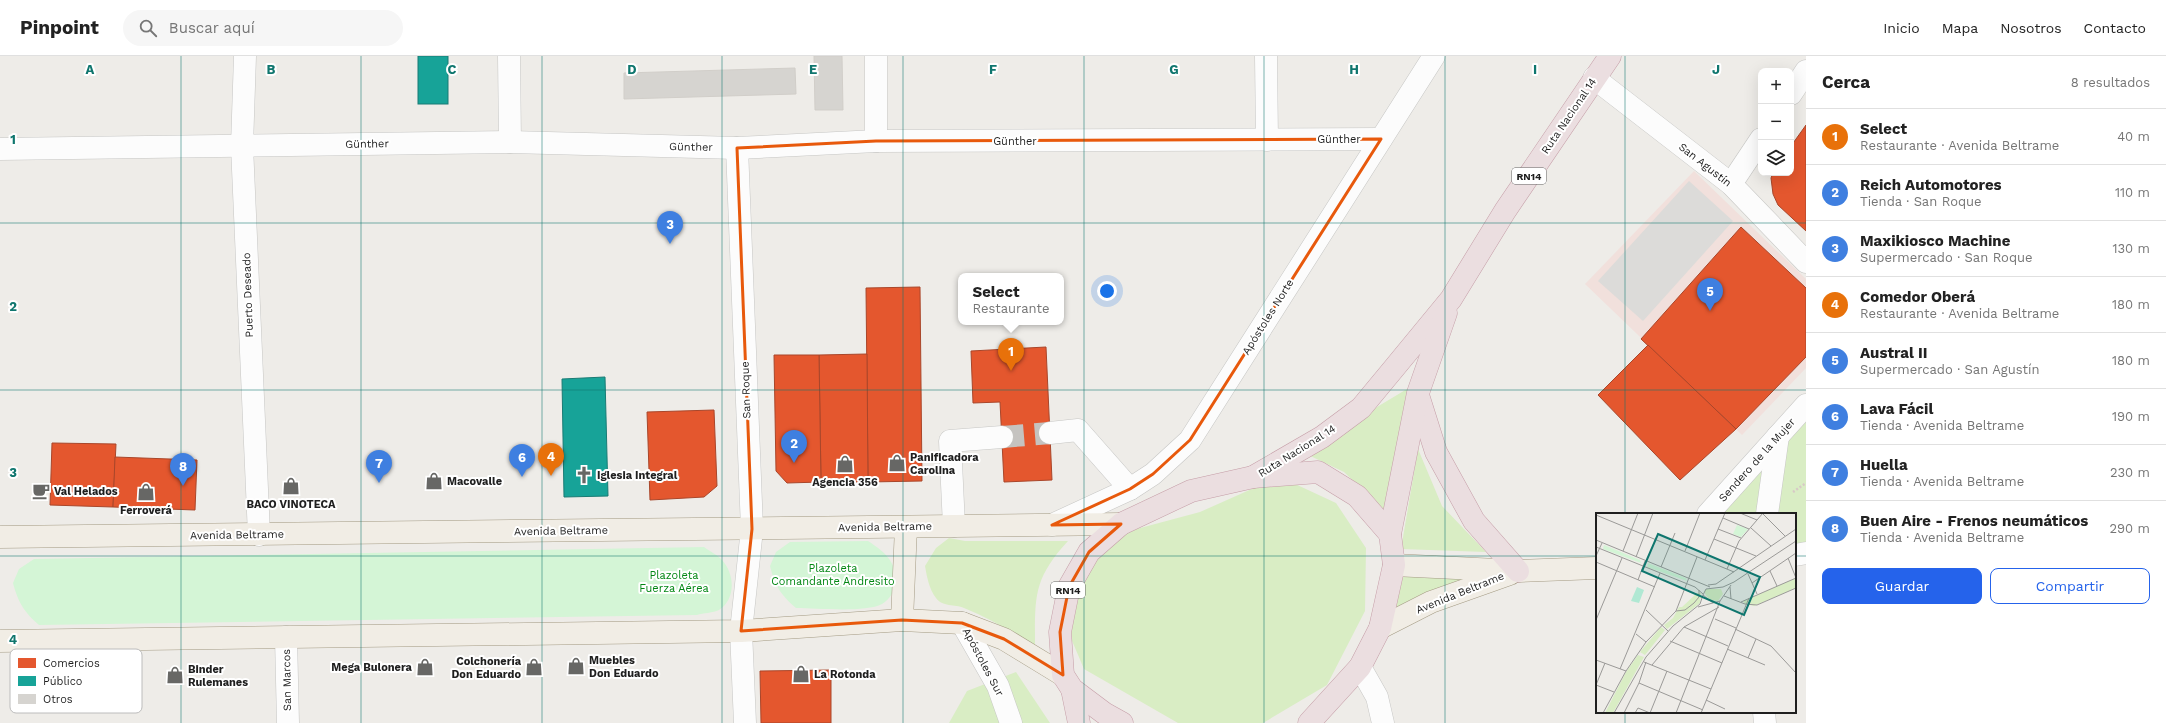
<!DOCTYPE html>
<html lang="es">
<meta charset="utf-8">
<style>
body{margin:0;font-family:"Work Sans",sans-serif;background:#f6f6f6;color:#222}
.controls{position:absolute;right:12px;top:12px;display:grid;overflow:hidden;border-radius:8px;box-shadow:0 4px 16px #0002}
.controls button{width:36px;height:36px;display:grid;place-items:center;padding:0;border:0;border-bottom:1px solid #e0e0e0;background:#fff;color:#222;font:20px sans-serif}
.you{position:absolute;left:1107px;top:235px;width:14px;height:14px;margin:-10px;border:3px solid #fff;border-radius:50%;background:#1a73e8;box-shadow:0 0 0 6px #1a73e833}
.badge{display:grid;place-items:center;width:26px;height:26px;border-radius:50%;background:#2563eb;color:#fff;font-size:13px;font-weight:700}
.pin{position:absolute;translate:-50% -33px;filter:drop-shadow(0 1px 2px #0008)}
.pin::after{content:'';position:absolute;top:21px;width:14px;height:12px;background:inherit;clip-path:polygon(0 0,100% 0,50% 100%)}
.popup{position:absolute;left:958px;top:217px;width:106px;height:52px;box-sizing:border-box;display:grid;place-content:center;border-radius:8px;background:#fff;filter:drop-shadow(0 1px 3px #0005);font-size:13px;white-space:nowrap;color:#767676}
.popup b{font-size:15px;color:#222}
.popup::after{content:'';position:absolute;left:50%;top:100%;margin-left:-8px;border:8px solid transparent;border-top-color:#fff}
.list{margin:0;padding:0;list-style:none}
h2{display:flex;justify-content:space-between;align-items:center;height:52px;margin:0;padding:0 16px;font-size:17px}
h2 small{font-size:13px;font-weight:400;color:#767676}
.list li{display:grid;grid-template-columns:26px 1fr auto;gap:12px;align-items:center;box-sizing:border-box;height:56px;padding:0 16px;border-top:1px solid #e0e0e0}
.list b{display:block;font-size:15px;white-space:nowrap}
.list p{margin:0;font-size:13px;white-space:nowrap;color:#767676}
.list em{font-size:13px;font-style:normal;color:#767676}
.actions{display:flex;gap:8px;padding:12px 16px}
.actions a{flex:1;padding:9px 0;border:1px solid #2563eb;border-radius:8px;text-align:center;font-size:14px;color:#2563eb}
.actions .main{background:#2563eb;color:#fff}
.icon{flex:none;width:22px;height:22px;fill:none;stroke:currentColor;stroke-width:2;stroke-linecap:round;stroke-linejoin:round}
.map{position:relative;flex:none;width:1806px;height:667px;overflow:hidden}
header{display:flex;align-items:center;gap:24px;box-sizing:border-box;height:56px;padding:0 20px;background:#fff;border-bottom:1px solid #e0e0e0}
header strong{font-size:19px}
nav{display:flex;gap:22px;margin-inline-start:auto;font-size:14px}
.search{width:280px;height:36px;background:#f6f6f6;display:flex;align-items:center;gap:10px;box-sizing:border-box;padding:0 14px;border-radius:22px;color:#767676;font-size:15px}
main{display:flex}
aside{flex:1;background:#fff}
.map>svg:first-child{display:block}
</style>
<header>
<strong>Pinpoint</strong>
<div class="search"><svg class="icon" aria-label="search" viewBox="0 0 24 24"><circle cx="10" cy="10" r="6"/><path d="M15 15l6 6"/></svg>Buscar aquí</div>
<nav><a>Inicio</a><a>Mapa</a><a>Nosotros</a><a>Contacto</a></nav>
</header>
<main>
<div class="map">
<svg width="1806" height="667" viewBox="0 0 1806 667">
<rect width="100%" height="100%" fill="#eeece8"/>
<polygon fill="#f1e0dc" points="1694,115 1806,223 1806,312 1742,379 1585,228"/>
<polygon fill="#dcdbd9" points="1689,125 1733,165 1643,265 1598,225"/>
<g fill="#d9edc4">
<polygon points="1417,327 1385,455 1344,416 1302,396"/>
<polygon points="1806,349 1806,497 1795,499 1795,458 1708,458"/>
<polygon points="1418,393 1442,450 1486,496 1401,493"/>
<polygon points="1293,427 1336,447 1366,492 1365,555 1327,629 1263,667 1178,667 1084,613 1070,580 1076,528 1100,499 1129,475 1200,456 1254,432"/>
<path d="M 949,482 L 965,485 L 1068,485 C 1033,523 1035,541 1035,590 C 1012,576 989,562 964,552 C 955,548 942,551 936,542 C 929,533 927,521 925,510 L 936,492 Z"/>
<polygon points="1400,516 1474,520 1396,553"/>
<polygon points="1016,616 1050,667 949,667 967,635"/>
</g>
<g fill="#d4f5d6">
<path d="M 868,485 C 883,495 894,503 896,522 C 897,531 890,544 882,548 C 865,557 816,552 796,552 C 780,538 775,530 770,510 L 776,496 L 790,486 Z"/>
<path d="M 704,491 C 709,495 718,499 722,504 C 735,518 736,543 719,554 C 713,557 703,557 697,559 L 39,569 C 24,556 18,546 13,527 L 19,513 L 34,503 Z"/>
</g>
<g fill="#e4572e" stroke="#a9462a">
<polygon points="1806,69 1806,175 1778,149 1773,138 1771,122 1773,117 1791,117 1791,90"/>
<polygon points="1741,171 1806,232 1806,301 1736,373 1641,283"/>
<polygon points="920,231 922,425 868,426 866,232"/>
<polygon points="1648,289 1736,373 1680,424 1598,339"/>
<polygon points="1046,291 1052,424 1004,426 1000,346 973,347 971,295"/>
<polygon points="867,298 868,426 821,426 819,299"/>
<polygon points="774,299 819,299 821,426 787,427 776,415"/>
<polygon points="714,354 717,430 704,441 650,444 647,356"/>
<polygon points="52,387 116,388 113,451 50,449"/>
<polygon points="115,401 197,404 195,454 113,451"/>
<polygon points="831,614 831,667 761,667 760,615"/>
</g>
<g fill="#17a398" stroke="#197b74">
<rect x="418" y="0" width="30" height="48"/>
<polygon points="605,321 608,440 564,441 562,323"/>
</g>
<g fill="#d6d4d0" stroke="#d1cec9">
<polygon points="814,0 842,0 843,54 815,54"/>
<polygon points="795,12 796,38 624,43 624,17"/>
</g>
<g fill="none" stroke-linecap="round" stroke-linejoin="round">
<polyline stroke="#c5c3c0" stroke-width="22" stroke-dasharray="22 11" stroke-linecap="butt" points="1002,381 1050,377"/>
<g stroke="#c6c6c4" stroke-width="23">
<g id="minor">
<polyline points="245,0 242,90 259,479"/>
<polyline points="509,0 510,86"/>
<polyline points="876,0 876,85"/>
<polyline points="1266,0 1267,84"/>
<polyline points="1594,22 1731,128 1806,206"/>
<polyline points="1791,38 1806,15"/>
<polyline points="737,92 752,473 741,575 745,667"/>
<polyline points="0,93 510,86 737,92 876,85 1381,83"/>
<polyline points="1731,128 1761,83"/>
<polyline points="1050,377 1078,374 1130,433"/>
<polyline points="1708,458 1806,349"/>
<polyline points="1767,458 1778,380"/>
<polyline points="1052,469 1130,433 1153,418 1190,384 1434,0"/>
<polyline points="954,470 950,385 1002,381"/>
<polyline points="1795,499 1806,497"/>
<polyline points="962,567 998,630 1011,667"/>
<polyline points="286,581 288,667"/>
<polyline points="1360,611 1377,641 1383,667"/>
<polyline points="1764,656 1765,667"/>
</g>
</g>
<g stroke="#a49b84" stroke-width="23">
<g id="major">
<polyline points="0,481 1121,468"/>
<polyline points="1394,509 1518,515 1597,512"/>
<polyline points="902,564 906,471"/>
<polyline points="1380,572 1431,546 1510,518"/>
<polyline points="0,585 741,575 902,564 962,567 1004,583 1063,619"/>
</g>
</g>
<g stroke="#c59da7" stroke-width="23">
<g id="highway">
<polyline points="1418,339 1436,396 1474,465 1518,515"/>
<polyline points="1253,421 1322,381 1361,352 1395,311 1451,243 1505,155 1610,0"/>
<polyline points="1072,633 1079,667"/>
<polyline points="1122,667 1104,657 1072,633 1063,619 1060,576 1069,531 1089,496 1121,468 1191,435 1253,421 1318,416 1357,440 1390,478"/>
<polyline points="1309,667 1360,611 1380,572 1394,509 1390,478 1418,337 1446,257"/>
</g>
</g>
<polyline stroke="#d7c9c6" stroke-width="2.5" stroke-dasharray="2 2" stroke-linecap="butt" points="1793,436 1806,427"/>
<use href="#minor" stroke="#fcfcfc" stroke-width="22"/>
<use href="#major" stroke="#f1ede5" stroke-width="22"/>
<use href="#highway" stroke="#ebdee0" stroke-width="22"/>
</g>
<path fill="none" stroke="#e8590c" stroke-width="3" stroke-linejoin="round" d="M 1381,83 L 1190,384 L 1153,418 L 1130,433 L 1052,469 L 1121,468 L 1089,496 L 1069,531 L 1060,576 L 1063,619 L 1004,583 L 962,567 L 902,564 L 741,575 L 752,473 L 737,92 L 876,85 Z"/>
<path fill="none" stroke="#0f766e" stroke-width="1" stroke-opacity="0.55" d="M 181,0 L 181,667M 361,0 L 361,667M 542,0 L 542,667M 722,0 L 722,667M 903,0 L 903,667M 1084,0 L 1084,667M 1264,0 L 1264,667M 1445,0 L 1445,667M 1625,0 L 1625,458M 0,167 L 1806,167M 0,334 L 1806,334M 0,500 L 1597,500M 1795,500 L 1806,500M 1625,656 L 1625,667"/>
<defs>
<g id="shop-bare" transform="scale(1.38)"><path d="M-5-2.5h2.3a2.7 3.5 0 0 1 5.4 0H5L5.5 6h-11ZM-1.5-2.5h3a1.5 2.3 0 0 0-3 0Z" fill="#676765" stroke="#fff" stroke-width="2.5" paint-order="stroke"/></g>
<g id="church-bare" transform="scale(1.38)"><path d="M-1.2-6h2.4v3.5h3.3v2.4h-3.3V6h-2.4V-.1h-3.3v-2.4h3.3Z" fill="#676765" stroke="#fff" stroke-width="2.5" paint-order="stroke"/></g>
<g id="cafe-bare" transform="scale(1.38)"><path d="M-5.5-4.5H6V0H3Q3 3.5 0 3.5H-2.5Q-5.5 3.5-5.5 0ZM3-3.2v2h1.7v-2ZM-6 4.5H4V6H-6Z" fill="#676765" stroke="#fff" stroke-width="2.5" paint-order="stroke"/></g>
</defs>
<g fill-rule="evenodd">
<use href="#shop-bare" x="897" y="407"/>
<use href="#shop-bare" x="845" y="408"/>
<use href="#church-bare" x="584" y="419"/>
<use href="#shop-bare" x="434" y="425"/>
<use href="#shop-bare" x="291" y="430"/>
<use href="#cafe-bare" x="41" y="435"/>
<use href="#shop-bare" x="146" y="436"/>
<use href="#shop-bare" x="576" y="610"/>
<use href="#shop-bare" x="425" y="611"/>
<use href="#shop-bare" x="534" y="611"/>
<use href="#shop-bare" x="801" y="618"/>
<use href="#shop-bare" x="175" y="619"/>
</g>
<g text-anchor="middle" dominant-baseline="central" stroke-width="4" stroke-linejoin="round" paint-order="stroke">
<g fill="#fff" stroke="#626262" stroke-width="1">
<rect x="1512" y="112" width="34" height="16" rx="3"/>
<rect x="1051" y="526" width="34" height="16" rx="3"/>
</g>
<g font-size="10" font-weight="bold" fill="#1f1f1f">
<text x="1529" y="120">RN14</text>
<text x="1068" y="534">RN14</text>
</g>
<g font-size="11" fill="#1f1f1f" stroke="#fff">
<text transform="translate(1569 60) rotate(-56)">Ruta Nacional 14</text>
<text x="1339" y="83">Günther</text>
<text x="1015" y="85">Günther</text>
<text transform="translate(367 88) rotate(-1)">Günther</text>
<text transform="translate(691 91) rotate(1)">Günther</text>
<text transform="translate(1705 109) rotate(38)">San Agustín</text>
<text transform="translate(248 239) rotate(-92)">Puerto Deseado</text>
<text transform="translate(1268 261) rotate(-58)">Apóstoles Norte</text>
<text transform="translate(746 334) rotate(-92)">San Roque</text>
<text transform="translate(1297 395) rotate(-32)">Ruta Nacional 14</text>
<text transform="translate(1757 404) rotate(-48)">Sendero de la Mujer</text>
<text transform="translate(885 471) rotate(-1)">Avenida Beltrame</text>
<text transform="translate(561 475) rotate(-1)">Avenida Beltrame</text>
<text transform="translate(237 479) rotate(-1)">Avenida Beltrame</text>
<text transform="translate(1460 537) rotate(-22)">Avenida Beltrame</text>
<text transform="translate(983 606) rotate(62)">Apóstoles Sur</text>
<text transform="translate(287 624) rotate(-91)">San Marcos</text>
</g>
<g font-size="11" font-weight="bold" fill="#1f1f1f" stroke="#fff" text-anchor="start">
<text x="910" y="401">Panificadora<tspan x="910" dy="13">Carolina</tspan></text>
<text x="597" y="419">Iglesia Integral</text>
<text x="447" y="425">Macovalle</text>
<text x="845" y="426" text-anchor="middle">Agencia 356</text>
<text x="54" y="435">Val Helados</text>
<text x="291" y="448" text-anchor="middle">BACO VINOTECA</text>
<text x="146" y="454" text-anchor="middle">Ferroverá</text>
<text x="589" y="604">Muebles<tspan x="589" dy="13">Don Eduardo</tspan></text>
<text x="521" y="605" text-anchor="end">Colchonería<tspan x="521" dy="13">Don Eduardo</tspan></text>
<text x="412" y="611" text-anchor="end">Mega Bulonera</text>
<text x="188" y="613">Binder<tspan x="188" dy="13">Rulemanes</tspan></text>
<text x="814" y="618">La Rotonda</text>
</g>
<g font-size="11" fill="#038714" stroke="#fff">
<text x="833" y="512">Plazoleta<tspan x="833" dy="13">Comandante Andresito</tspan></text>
<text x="674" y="519">Plazoleta<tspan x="674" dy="13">Fuerza Aérea</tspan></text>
</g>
</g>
<g transform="translate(1596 457)">
<rect width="200" height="200" fill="#eeece8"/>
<path d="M 200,65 L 200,75 L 158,93 L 149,91 L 147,88 ZM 110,76 L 125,76 L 127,81 L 122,88 L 113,87 L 108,79 ZM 101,80 L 105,80 L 104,90 L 71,116 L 68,112 L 77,105 L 83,94 L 86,94 ZM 65,114 L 69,117 L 49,142 L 44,139 ZM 42,142 L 48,144 L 17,200 L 9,200 L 30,159 Z" fill="#d9edc4"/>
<path d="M 141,12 L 152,16 L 145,24 L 137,21 ZM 8,32 L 44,47 L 45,50 L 7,36 ZM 52,50 L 90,65 L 91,68 L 51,54 Z" fill="#d4f5d6"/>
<path d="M 41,74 L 48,77 L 43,90 L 35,88 Z" fill="#b0e8d3"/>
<path fill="none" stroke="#9b9a98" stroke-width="1" d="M 144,0 L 161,7M 167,1 L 189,23M 0,2 L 138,59M 127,5 L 153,16M 155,15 L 175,33M 122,16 L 145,25M 118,26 L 160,43M 0,27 L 114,74M 0,34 L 99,74 L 107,81M 27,38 L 42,0M 89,38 L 104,0M 0,43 L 6,30M 40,44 L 57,0M 192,45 L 200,65M 109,47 L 129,0M 0,49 L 59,74M 65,54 L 79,20M 131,56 L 143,28 L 167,0M 174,58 L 181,73M 152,61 L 161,81M 42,67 L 49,48M 156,70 L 200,40M 112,72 L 120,71 L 200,16M 134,74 L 135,86M 128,83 L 149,91M 145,89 L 200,65M 117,90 L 107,82 L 110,76 L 127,74 L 138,69 L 200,28M 149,91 L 161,92 L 200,75M 102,94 L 124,88 L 135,72M 50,97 L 72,118M 80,98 L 101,44M 119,106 L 140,115M 0,107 L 26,45M 88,114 L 132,133M 139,116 L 175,133 L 200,160M 40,121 L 50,129M 74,128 L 126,150M 131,136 L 169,152M 152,145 L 160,126M 0,147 L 30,158M 48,149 L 115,176M 56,152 L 88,114 L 123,94M 24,156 L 64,60M 43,170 L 107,197M 0,172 L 9,150M 0,172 L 18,179M 110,187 L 129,196M 7,200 L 30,158 L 50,129 L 80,98 L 89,97 L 98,90 L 103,84 L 103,77M 18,200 L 50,144 L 77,113 L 104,91 L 107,82M 28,200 L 43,170 L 50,149M 39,200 L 42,195 L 54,200M 54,200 L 71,158M 80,200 L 124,88M 105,200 L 153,85"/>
<path fill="#0f766e" fill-opacity="0.15" stroke="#0f766e" stroke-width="2" d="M 62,21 L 164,64 L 148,102 L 46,58 Z"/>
<rect width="200" height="200" fill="none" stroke="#1f1f1f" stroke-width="2"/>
</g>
<rect x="10" y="593" width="132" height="64" rx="6" fill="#fff" stroke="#bcbcbc" stroke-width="1"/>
<rect x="18" y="602" width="18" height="10" fill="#e4572e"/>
<rect x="18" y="620" width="18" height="10" fill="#17a398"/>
<rect x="18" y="638" width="18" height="10" fill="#d6d4d0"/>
<g font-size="11" fill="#1f1f1f">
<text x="43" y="611">Comercios</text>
<text x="43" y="629">Público</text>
<text x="43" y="647">Otros</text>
</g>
<g font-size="13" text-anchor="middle" font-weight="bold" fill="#0f766e" stroke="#fff" stroke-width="4" stroke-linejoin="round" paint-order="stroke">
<text x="90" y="18">A</text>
<text x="271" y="18">B</text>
<text x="452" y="18">C</text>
<text x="632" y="18">D</text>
<text x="813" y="18">E</text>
<text x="993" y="18">F</text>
<text x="1174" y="18">G</text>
<text x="1354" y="18">H</text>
<text x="1535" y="18">I</text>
<text x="1716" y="18">J</text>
<text x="13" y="88">1</text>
<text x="13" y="255">2</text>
<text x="13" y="421">3</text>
<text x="13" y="588">4</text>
</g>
</svg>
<div class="controls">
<button>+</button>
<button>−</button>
<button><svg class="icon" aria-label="layers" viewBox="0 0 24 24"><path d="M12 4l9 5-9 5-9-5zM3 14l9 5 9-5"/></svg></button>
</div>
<div class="you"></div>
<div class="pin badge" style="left:1011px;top:315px;background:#e8710a">1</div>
<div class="popup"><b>Select</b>Restaurante</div>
<div class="pin badge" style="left:794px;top:407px;background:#3f7fe0">2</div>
<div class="pin badge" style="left:670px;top:188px;background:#3f7fe0">3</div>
<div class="pin badge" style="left:551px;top:420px;background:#e8710a">4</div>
<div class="pin badge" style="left:1710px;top:255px;background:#3f7fe0">5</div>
<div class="pin badge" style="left:522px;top:421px;background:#3f7fe0">6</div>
<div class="pin badge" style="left:379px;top:427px;background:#3f7fe0">7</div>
<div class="pin badge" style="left:183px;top:430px;background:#3f7fe0">8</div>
</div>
<aside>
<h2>Cerca<small>8 resultados</small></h2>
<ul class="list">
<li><span class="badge" style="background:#e8710a">1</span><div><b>Select</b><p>Restaurante · Avenida Beltrame</p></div><em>40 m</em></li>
<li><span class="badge" style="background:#3f7fe0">2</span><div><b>Reich Automotores</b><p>Tienda · San Roque</p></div><em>110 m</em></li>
<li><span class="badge" style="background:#3f7fe0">3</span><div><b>Maxikiosco Machine</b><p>Supermercado · San Roque</p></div><em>130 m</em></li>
<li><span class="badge" style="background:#e8710a">4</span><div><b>Comedor Oberá</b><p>Restaurante · Avenida Beltrame</p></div><em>180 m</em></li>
<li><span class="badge" style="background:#3f7fe0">5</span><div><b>Austral II</b><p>Supermercado · San Agustín</p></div><em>180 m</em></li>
<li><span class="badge" style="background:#3f7fe0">6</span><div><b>Lava Fácil</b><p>Tienda · Avenida Beltrame</p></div><em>190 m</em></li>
<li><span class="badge" style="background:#3f7fe0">7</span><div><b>Huella</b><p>Tienda · Avenida Beltrame</p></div><em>230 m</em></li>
<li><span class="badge" style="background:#3f7fe0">8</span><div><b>Buen Aire - Frenos neumáticos</b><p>Tienda · Avenida Beltrame</p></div><em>290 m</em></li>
</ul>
<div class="actions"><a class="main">Guardar</a><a>Compartir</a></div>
</aside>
</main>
